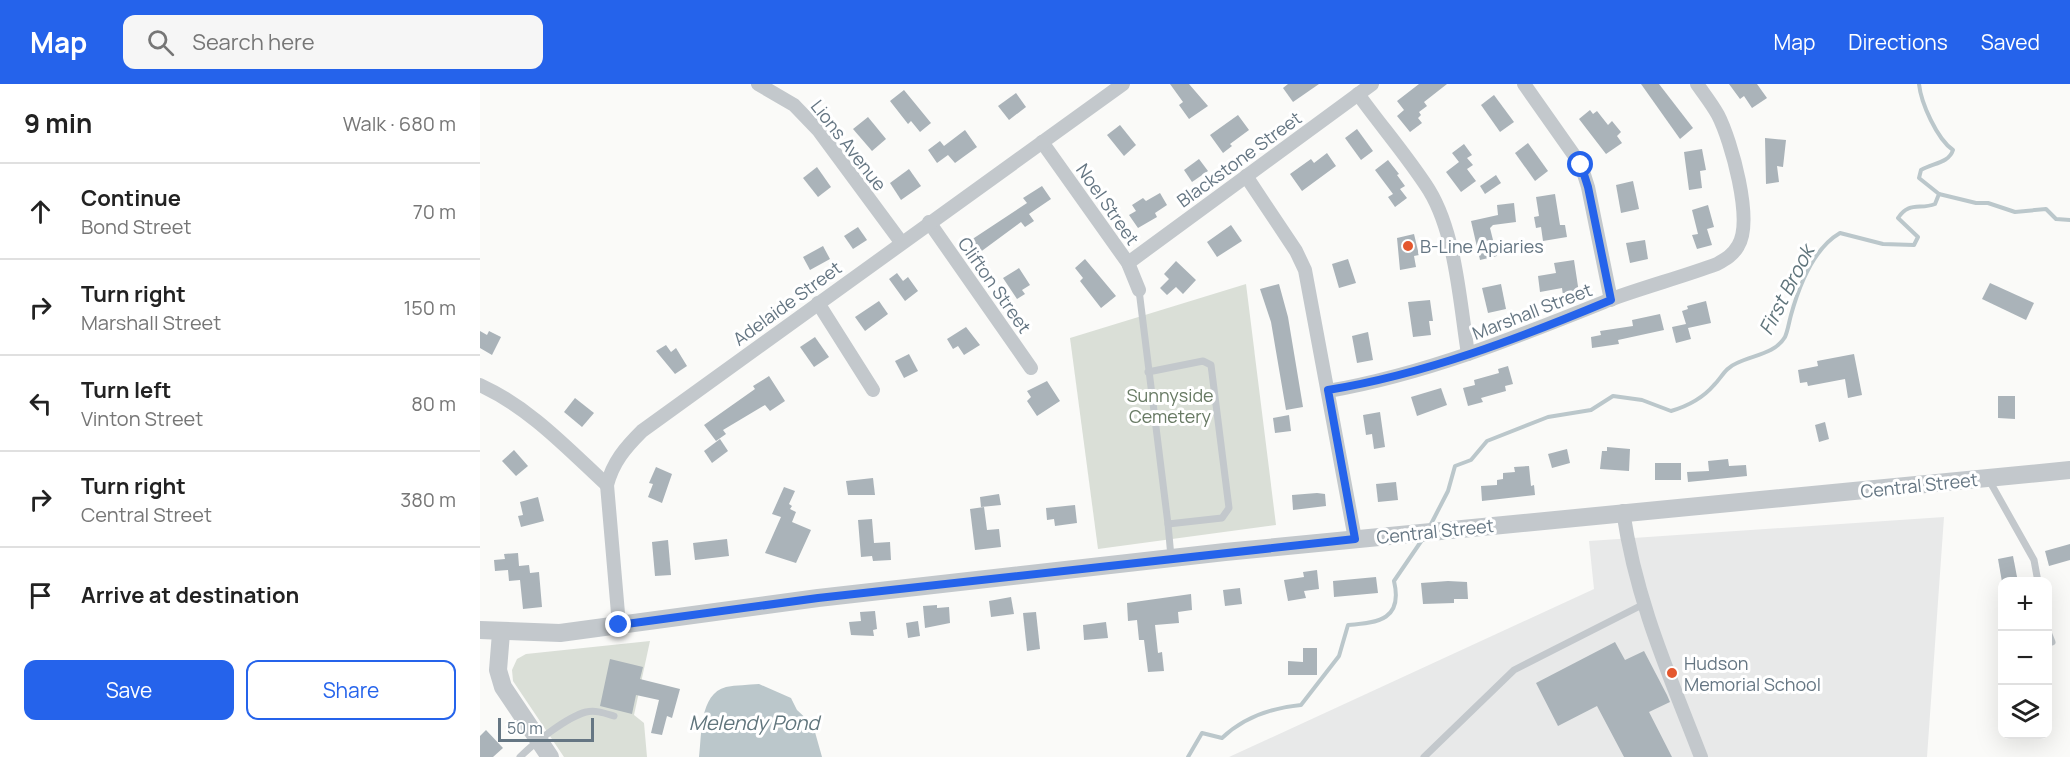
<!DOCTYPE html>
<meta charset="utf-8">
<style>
body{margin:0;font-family:Manrope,sans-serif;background:#f6f6f6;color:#222}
.controls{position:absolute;right:18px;bottom:18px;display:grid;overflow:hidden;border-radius:12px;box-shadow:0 6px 24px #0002}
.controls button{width:54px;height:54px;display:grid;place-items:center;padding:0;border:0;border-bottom:2px solid #e0e0e0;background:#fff;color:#222;font:30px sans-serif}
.scale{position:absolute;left:18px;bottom:15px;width:96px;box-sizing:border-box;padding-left:6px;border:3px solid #657683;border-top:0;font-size:16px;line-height:21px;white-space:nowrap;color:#657683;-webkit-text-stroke:4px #fff;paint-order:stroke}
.stop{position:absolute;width:18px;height:18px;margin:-14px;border:4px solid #2563eb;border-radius:50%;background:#fff}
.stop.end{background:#2563eb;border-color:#fff;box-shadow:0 2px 6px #0008}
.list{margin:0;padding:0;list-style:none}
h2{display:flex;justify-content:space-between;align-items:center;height:78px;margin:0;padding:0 24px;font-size:26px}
h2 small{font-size:20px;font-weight:400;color:#767676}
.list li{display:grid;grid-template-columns:39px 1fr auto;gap:18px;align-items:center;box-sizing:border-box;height:96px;padding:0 24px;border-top:2px solid #e0e0e0}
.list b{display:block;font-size:22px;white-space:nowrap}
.list p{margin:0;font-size:20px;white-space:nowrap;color:#767676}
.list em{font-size:20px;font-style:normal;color:#767676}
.actions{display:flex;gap:12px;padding:18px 24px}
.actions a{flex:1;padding:14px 0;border:2px solid #2563eb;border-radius:12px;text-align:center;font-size:21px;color:#2563eb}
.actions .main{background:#2563eb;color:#fff}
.icon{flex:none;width:33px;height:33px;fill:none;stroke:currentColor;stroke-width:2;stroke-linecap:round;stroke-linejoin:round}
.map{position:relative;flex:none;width:1590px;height:673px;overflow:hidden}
header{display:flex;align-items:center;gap:36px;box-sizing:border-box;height:84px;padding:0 30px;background:#2563eb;color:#fff}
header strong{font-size:28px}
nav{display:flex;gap:33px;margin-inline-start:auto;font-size:21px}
.search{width:420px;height:54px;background:#f6f6f6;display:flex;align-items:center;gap:15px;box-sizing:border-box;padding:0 21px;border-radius:12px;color:#767676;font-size:22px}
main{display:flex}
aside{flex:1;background:#fff}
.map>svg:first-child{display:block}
</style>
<header>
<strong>Map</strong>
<div class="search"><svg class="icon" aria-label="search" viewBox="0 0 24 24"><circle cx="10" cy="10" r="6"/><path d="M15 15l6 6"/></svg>Search here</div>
<nav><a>Map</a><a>Directions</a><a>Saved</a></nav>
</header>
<main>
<aside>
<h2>9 min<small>Walk · 680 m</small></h2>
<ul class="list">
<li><svg class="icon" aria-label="ahead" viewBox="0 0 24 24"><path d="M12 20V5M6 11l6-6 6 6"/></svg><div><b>Continue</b><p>Bond Street</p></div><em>70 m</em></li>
<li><svg class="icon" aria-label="right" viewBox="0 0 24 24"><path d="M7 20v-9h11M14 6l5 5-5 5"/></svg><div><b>Turn right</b><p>Marshall Street</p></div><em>150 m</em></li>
<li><svg class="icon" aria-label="left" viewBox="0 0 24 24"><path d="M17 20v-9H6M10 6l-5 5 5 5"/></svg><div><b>Turn left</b><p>Vinton Street</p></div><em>80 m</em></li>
<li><svg class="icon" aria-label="right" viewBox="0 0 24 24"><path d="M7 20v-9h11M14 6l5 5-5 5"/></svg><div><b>Turn right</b><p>Central Street</p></div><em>380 m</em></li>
<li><svg class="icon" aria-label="arrive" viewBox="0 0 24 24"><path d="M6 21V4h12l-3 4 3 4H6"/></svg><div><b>Arrive at destination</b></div></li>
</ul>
<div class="actions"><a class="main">Save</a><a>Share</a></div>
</aside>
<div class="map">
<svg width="1590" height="673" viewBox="0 0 1590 673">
<rect width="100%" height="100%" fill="#fafaf8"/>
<polygon fill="#e8e9e9" points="1464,433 1447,673 749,673 1114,505 1109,457"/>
<g fill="#dadfd7">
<polygon points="766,200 796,441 618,465 590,254"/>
<polygon points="170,557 154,631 164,639 167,673 84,673 33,597 32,586 37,575 46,570"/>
</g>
<path fill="#bbc7cb" d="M 279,600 L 311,614 L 317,626 L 333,641 L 342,673 L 219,673 C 222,651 219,610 246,603 C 256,601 268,601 279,600 Z"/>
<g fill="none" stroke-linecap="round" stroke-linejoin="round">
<g stroke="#bbc7cb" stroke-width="4">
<polyline points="1459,110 1496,119 1508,119 1535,128 1566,125 1576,135 1590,136"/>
<path d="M 950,442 L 968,407 L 975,382 L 991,376 L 1007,357 L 1068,333 L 1111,326 L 1133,312 L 1162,316 L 1191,327 C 1208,322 1222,315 1234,301 C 1242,293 1245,284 1257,279 C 1273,271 1295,270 1305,253 C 1308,246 1309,238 1311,231 C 1319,202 1334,164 1360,149 L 1403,160 L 1434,161 L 1438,153 L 1418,134 C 1429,117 1440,126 1455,120 L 1459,110 L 1439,94 L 1441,86 C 1453,79 1469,79 1473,66 C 1457,55 1441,19 1439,0"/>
<path d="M 708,673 L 722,649 L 742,654 C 764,633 790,624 821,621 L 859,572 L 868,541 C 899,539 923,535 914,497 L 942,456"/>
</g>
</g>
<g fill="#aab3b9">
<polygon points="690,0 709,0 728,22 709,35 699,21 703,18"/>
<polygon points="808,0 839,0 813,18 803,4"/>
<polygon points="939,0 967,0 944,18 947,22 939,28 941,31 938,34 942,39 930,48 917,32 924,26 917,17"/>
<polygon points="1161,0 1179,0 1213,44 1200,55"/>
<polygon points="1249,0 1277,0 1287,14 1272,24 1264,12 1260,15"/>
<polygon points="424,6 451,39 440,48 431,37 428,40 410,17"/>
<polygon points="536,9 546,23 529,36 518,22"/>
<polygon points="1014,11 1034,38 1020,48 1001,21"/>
<polygon points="1110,26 1113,30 1117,27 1128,41 1132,37 1141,48 1137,52 1142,59 1126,70 1099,35"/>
<polygon points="758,31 769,46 750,60 752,62 743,69 730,51"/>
<polygon points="388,33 406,55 392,67 373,45"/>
<polygon points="640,41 656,61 644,72 627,51"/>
<polygon points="877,45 893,67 881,76 865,54"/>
<polygon points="485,46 497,63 475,79 468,71 457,79 448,66 460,57 464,62"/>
<polygon points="1285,54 1306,56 1303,83 1297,82 1299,98 1286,100"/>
<polygon points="1048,59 1068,87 1055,97 1035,69"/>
<polygon points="984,60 992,71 987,74 993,81 987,85 996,97 981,108 966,88 979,78 972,69"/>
<polygon points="1222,65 1226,86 1220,87 1222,104 1209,106 1204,68"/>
<polygon points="847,69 856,82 822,107 810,90 831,75 834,79"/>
<polygon points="719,75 728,87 712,98 704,86"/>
<polygon points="908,76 919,90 917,91 925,102 920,105 927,114 915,123 908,113 913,110 895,86"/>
<polygon points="337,83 351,103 338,113 323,94"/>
<polygon points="429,85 441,102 421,116 410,99"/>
<polygon points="1016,91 1021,99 1005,110 1000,102"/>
<polygon points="1153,97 1159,125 1141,129 1136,101"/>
<polygon points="562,102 571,115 549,130 554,137 545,143 541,138 499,169 491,156 547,119 543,114"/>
<polygon points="680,109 687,121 675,129 677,133 658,144 649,131 656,127 652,121 663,114 666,117"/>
<polygon points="1075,110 1080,141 1085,141 1087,153 1063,157 1061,143 1056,144 1054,133 1059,132 1056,113"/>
<polygon points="1034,119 1036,138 1013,141 1010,144 1017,172 1000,176 991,137 1018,131 1017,121"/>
<polygon points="1228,121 1234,143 1227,145 1232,161 1217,165 1212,151 1218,150 1212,126"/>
<polygon points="751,141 762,157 737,173 727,158"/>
<polygon points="378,143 387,156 373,165 364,152"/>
<polygon points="934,150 939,171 934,172 936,183 920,186 917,154"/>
<polygon points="1165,156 1168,175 1150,179 1146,159"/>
<polygon points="343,162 350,175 330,186 323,173"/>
<polygon points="605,175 636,212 621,224 600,197 603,194 595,184"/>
<polygon points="868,175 876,199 859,204 852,180"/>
<polygon points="1094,176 1099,209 1083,212 1082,204 1060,208 1058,192 1076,189 1074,179"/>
<polygon points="696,177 716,196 703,210 696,203 687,211 680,204 689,195 684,190"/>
<polygon points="539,184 550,201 542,206 545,210 537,215 523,194"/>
<polygon points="417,189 423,197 428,193 438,207 425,217 409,195"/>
<polygon points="1510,199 1554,219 1546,236 1502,215"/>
<polygon points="799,200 808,233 823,323 806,326 791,238 780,205"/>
<polygon points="1021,200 1026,225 1008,229 1002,204"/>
<polygon points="950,216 953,237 949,237 951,251 933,253 928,218"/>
<polygon points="399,217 408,230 385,247 375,233"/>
<polygon points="1226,217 1231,239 1208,244 1211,255 1196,259 1192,243 1206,240 1202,227 1208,225 1207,222"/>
<polygon points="1180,230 1184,246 1138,256 1139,260 1112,264 1111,253 1121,251 1120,247 1153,242 1152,236"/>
<polygon points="486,243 500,261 484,271 478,262 473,265 467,255"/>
<polygon points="0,247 7,251 9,247 21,253 12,271 0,264"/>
<polygon points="888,248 893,276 877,279 872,252"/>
<polygon points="335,253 349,273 334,283 320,263"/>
<polygon points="186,261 191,268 196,264 207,282 195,290 176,267"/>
<polygon points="429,270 438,287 424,294 415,277"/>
<polygon points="1374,270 1382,311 1368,314 1365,295 1328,302 1327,298 1320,299 1318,286 1338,282 1337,277"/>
<polygon points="1028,282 1033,300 1025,302 1026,307 1001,314 1003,318 988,322 983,304 995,301 994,296 1019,289 1018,285"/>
<polygon points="289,292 305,317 290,327 285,321 243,346 246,350 236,357 224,341 275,305 273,302"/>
<polygon points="567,297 580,317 557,332 547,317 551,313 547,307"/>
<polygon points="961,304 967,321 937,332 931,313"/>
<polygon points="1518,312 1535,312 1535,335 1518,334"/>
<polygon points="95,314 114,329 102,343 84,328"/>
<polygon points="900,328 905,363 894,365 892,350 886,351 883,331"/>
<polygon points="809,331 811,347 795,349 793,334"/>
<polygon points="1345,338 1349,355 1339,358 1335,341"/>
<polygon points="240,355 248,367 232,379 224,367"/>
<polygon points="1127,363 1150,365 1149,387 1120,385 1122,367 1127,367"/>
<polygon points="1087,365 1090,379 1072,384 1068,370"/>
<polygon points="34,366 48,382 36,392 22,377"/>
<polygon points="1248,375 1249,382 1266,381 1267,392 1208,398 1207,388 1229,387 1228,377"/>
<rect x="1175" y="379" width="26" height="17"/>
<polygon points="1049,382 1051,402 1054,401 1055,411 1002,417 1001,402 1017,401 1017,396 1023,395 1023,389 1035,388 1034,383"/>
<polygon points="176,383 192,390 182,419 168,413 173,400 169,399"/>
<polygon points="393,394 395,411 368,411 366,397"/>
<polygon points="916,398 918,416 898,418 896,400"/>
<polygon points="304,403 315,407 309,420 312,422 310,425 316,428 312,438 331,446 316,479 285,469 301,433 292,430"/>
<polygon points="837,409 845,410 846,422 813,426 812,411"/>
<polygon points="519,410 521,421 501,423 500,413"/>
<polygon points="58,413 64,437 41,443 38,432 43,431 40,418"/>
<polygon points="595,421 597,439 575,442 574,435 567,436 566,424"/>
<polygon points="504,423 507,446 519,445 521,463 495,466 490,425"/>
<polygon points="392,435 394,459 410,458 411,476 393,477 392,472 381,473 378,436"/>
<polygon points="247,455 249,472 215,476 213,459"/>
<polygon points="188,456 191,491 175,492 172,458"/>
<polygon points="1590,460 1590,476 1569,482 1565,467"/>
<polygon points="38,469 39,482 49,481 50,489 59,488 62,523 43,525 40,496 29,497 28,486 15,487 14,476 25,475 24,470"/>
<polygon points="1533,472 1538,498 1522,498 1518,475"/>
<polygon points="837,486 839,505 824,507 826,514 808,517 804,496 824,493 823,488"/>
<polygon points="896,493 898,509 854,513 853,497"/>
<polygon points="968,497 987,498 988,515 974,515 974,519 943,520 941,499"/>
<polygon points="760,504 762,520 745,522 743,506"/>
<polygon points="711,510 712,526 698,528 699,539 675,541 678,569 682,568 684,587 668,588 664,556 659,556 657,536 648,537 647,519"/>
<polygon points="531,513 534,530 511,533 509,517"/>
<polygon points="457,521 457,524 469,523 470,539 445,544 443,522"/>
<polygon points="395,527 397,545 393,546 394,552 371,551 369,538 381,537 380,528"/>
<polygon points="556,528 560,565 547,567 543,529"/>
<polygon points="438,537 440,552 428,554 426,539"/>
<polygon points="626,538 628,554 604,556 603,541"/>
<polygon points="1135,558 1145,576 1164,567 1187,611 1190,618 1169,628 1192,673 1144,673 1117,622 1078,642 1056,599"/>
<polygon points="823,564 837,564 837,591 808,591 808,577 823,578"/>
<polygon points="130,575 163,583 160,595 200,605 192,634 187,632 182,651 171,649 179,616 156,611 152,630 120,622"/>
<polygon points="6,646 23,664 13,673 0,673 0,652"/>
</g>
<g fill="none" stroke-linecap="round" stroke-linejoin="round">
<g stroke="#c3c8cc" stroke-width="7">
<polyline points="659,206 688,440 742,434 749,424 731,281 723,277 668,288"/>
<polyline points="1509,396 1554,476 1558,498"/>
<polyline points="688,440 691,473"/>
<polyline points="1568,548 1572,558"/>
<path d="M 40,673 C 54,659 87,633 106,628 C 116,626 124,629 134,632"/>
<polyline points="944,673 1034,586 1162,521"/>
</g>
<g stroke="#c3c8cc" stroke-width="14">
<polyline points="278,0 314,21 339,47 421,158"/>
<polyline points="1044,0 1101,81 1108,103 1131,216"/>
<path d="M 878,10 C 901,42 928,73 949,106 C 976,150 980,220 988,270"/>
<polyline points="562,58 648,179 659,206"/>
<polyline points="766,92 816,167 825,186 875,455"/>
<polyline points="449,138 551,284"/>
<polyline points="648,179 892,0"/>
<polyline points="338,219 393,306"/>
<path d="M 0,301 C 50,324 87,364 127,401"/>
<path d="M 848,307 C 946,290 1037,253 1129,216 C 1164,203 1202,193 1237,180 C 1246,175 1253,171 1258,162 C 1274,137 1251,56 1238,31 C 1232,20 1224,10 1217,0"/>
<path d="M 1143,427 C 1156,517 1189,590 1221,673"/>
<path d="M 139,541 L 127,401 C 133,378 145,364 162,347 L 643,0"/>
</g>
<g stroke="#c3c8cc" stroke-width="18">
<polyline points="0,546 80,549 338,514 745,468 1590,386"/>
<polyline points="21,549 18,586 23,603 70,673"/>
</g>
</g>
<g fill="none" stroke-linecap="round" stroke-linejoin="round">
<path stroke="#2563eb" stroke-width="8" d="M 139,541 L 338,514 L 875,455 L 848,306 C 946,290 1040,254 1131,216 L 1108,103 L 1101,81"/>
</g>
<g fill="#e4572e" stroke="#fff" stroke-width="2">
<circle cx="928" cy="162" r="6"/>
<circle cx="1192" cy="589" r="6"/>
</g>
<g text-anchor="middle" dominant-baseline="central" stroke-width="6" stroke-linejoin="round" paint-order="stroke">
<g font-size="18" fill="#657683" stroke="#fff">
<text transform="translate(369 61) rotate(52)">Lions Avenue</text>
<text transform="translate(759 75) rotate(-36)">Blackstone Street</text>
<text transform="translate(628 120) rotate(55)">Noel Street</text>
<text transform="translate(515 201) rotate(55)">Clifton Street</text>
<text transform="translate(307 219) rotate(-36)">Adelaide Street</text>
<text transform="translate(1052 227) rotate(-21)">Marshall Street</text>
<text transform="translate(1439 401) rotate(-6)">Central Street</text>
<text transform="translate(955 447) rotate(-6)">Central Street</text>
</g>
<g font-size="18" fill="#657683" stroke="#fff" text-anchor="start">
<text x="940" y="162">B-Line Apiaries</text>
<text x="1204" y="579">Hudson<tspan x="1204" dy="21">Memorial School</tspan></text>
</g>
<g font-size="18" fill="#687a64" stroke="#fff">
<text x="690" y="311">Sunnyside<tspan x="690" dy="21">Cemetery</tspan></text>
</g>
<g font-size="20" font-style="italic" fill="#60757c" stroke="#fff">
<text transform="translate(1306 206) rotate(-63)">First Brook</text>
<text x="274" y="638">Melendy Pond</text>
</g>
</g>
</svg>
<div class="controls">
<button>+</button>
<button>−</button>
<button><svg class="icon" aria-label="layers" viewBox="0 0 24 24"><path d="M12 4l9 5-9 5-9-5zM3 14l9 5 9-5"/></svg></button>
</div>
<div class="scale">50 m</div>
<div class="stop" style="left:1101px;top:81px"></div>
<div class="stop end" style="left:139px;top:541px"></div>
</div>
</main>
